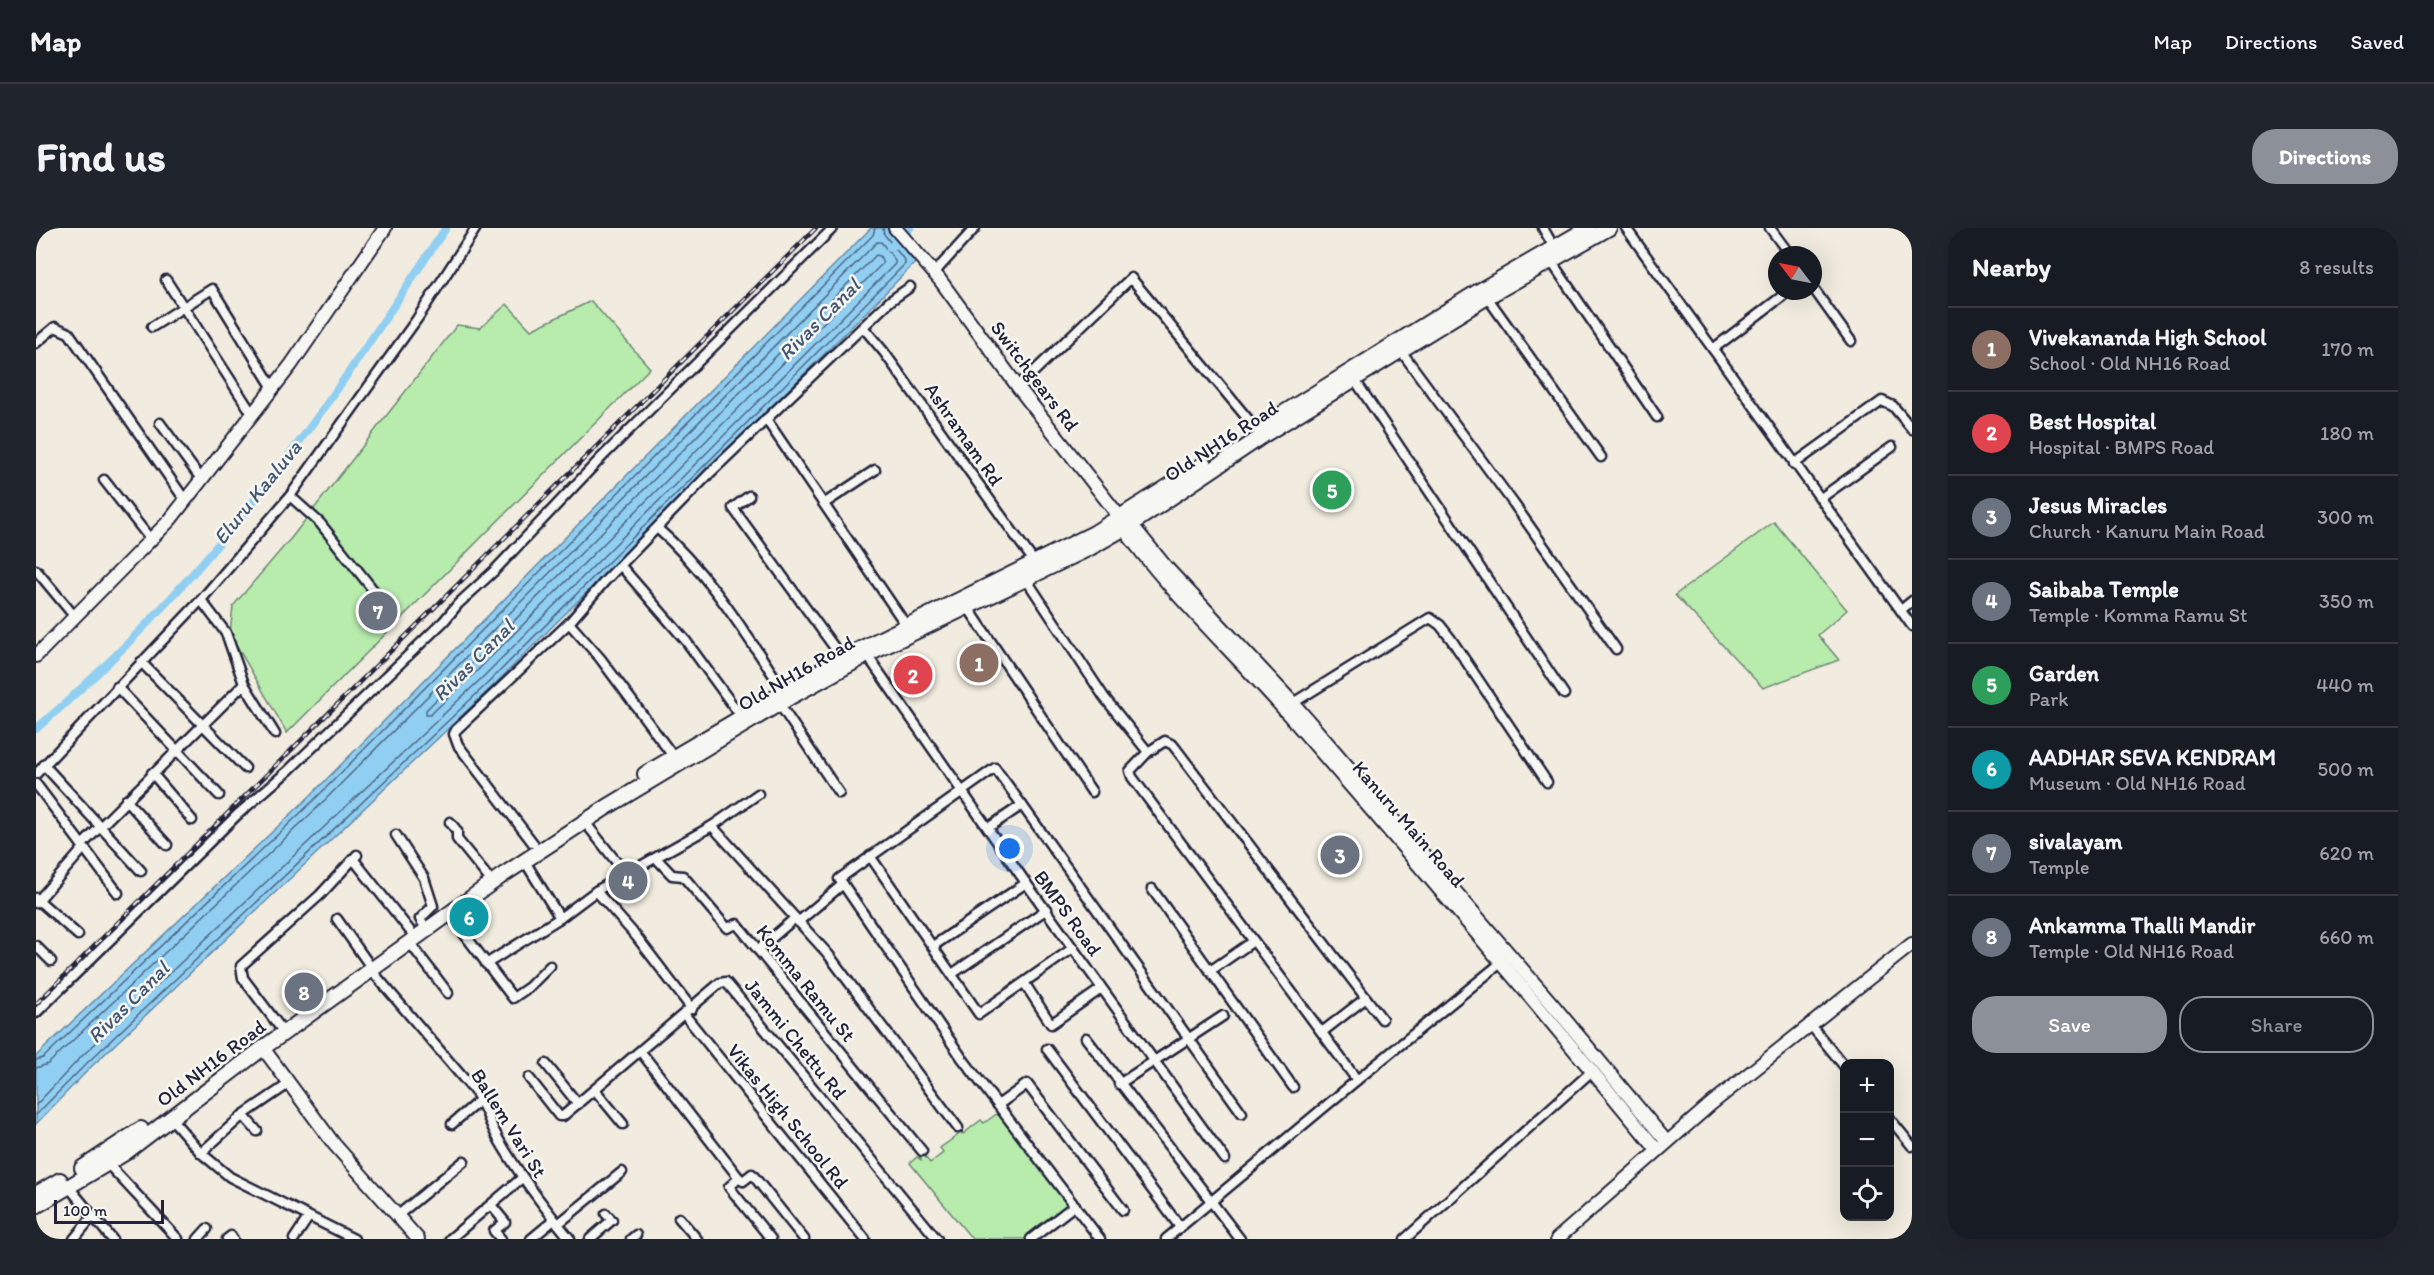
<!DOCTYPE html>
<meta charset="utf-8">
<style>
body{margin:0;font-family:Itim,sans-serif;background:#20242c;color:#f1f3f6}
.controls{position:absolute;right:18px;bottom:18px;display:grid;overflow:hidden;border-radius:12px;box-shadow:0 6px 24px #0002}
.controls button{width:54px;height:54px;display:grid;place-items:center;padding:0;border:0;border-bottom:2px solid #363941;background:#171b24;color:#f1f3f6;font:30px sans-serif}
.compass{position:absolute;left:1732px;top:18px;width:54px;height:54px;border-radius:50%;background:#171b24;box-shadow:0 6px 24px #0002;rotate:302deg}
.scale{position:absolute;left:18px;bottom:15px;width:110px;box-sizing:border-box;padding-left:6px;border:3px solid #22223b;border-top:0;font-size:16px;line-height:21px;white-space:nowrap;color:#22223b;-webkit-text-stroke:4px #f6f6f2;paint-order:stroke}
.you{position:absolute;left:974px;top:621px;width:21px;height:21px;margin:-15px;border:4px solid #fff;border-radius:50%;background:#1a73e8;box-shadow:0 0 0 9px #1a73e833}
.badge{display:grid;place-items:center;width:39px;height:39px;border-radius:50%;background:#8c9099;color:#fff;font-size:20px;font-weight:700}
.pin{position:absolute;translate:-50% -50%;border:3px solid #fff;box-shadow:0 2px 6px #0006}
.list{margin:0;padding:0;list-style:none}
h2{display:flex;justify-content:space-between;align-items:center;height:78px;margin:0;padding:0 24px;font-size:26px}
h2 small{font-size:20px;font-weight:400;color:#9ea1a6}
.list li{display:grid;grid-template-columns:39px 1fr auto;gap:18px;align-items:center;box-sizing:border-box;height:84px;padding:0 24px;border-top:2px solid #363941}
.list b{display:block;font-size:22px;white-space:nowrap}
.list p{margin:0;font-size:20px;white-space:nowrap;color:#9ea1a6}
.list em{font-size:20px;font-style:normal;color:#9ea1a6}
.actions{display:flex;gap:12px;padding:18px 24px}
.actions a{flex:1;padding:14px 0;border:2px solid #8c9099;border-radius:24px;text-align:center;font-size:21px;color:#8c9099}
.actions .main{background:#8c9099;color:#fff}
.icon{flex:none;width:33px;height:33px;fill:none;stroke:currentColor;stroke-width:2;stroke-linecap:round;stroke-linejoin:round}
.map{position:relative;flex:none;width:1876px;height:1011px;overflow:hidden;border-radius:24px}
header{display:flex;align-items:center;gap:36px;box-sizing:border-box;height:84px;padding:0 30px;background:#171b24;border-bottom:2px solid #363941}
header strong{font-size:28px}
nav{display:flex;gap:33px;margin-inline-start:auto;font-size:21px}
.intro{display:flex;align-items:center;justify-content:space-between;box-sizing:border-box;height:144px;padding:0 36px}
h1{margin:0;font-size:42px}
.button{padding:15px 27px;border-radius:24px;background:#8c9099;color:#fff;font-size:21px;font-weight:700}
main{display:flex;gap:36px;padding:0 36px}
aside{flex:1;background:#171b24;border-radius:24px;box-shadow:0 6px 24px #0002}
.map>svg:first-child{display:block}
</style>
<header>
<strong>Map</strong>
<nav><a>Map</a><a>Directions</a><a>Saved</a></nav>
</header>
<div class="intro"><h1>Find us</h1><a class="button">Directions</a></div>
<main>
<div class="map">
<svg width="1876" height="1011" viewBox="0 0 1876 1011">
<rect width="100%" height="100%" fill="#f1ecdf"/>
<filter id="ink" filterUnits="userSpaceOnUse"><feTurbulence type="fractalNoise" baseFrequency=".0167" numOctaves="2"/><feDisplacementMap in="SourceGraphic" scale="12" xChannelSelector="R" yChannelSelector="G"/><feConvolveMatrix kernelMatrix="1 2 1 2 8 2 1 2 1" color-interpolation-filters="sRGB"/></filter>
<g filter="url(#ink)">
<g fill="#b8ecad" stroke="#6d8774" stroke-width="1.5">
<polygon points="555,73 614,140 251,505 194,406 197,378 256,309 421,97 444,100 471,76 495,102"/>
<polygon points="1738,294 1811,382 1782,407 1803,432 1727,460 1639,367"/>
<polygon points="962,885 1034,976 989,1011 936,1011 874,935 881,929 885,932 883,927 885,924 894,935 907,925 904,920 922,907 923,902 927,906 945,892 948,895"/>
</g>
<polygon fill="#91cff2" stroke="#658aa9" stroke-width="1.5" points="835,0 851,0 879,35 456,459 55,839 0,896 0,828 273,569"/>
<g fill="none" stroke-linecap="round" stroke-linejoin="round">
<g stroke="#4e6784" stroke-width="1.5">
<polygon points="840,27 844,28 847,35 441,443 394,487 390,487 390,482"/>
<polyline points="0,832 7,830 277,573 837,7 839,0"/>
<polyline points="0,840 12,836 283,578 841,14 845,14 859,32 859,36 447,449 45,829 0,877"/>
<polyline points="0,887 51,835 452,455 869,36 869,33 848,6 847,0"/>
</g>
<g stroke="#91cff2" stroke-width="8">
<polyline points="854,20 874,0"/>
<path d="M 0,501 C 106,410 201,301 282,188 C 326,127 367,63 410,0"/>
</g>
<g stroke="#22223b" stroke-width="13">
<g id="street">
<polyline points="1507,0 1520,23"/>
<polyline points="1590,0 1876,398"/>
<polyline points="1734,0 1754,27"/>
<polyline points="1515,33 1621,189"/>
<polyline points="898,45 939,0"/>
<polyline points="130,52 217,187"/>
<polyline points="1777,60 1815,113"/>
<polyline points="1451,69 1565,229"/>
<polyline points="116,99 176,61 237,160"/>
<polyline points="827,99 848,124 999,335"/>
<polyline points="0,115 19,99 33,105 149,272"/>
<polyline points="1677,121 1753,63"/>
<polyline points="1365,123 1478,276 1580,421"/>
<polyline points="1319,152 1528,466"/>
<polyline points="982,159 1095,50 1221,202"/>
<polyline points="730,191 870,397"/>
<polyline points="124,195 165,251"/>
<polyline points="1758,236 1846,173 1857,178 1876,201"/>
<polyline points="68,252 115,312"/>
<polyline points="254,268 284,295 342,368"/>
<polyline points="713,268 697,280 806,430"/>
<polyline points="1785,270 1856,219"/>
<polyline points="789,275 839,242"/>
<path d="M 621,300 C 673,345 710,407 748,463"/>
<polyline points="585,338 650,413 704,487"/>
<polyline points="0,342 39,389"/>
<polyline points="990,351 1068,469 1112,524 1094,543 1096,549 1321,852 1466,734"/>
<polyline points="165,372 190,405 208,456 239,506"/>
<polyline points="931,378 1056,564"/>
<polyline points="1865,382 1876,373"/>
<polyline points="533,395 564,430 637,528"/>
<polyline points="831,427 990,655 1189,931"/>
<polyline points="105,434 209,540"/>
<polyline points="81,459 183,567"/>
<polyline points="742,474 803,565"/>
<polyline points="1257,475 1394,390 1404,397 1415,411 1511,554"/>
<polyline points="1112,524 1129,513 1137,517 1346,791"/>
<polyline points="8,537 105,643"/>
<polyline points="116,545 156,592"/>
<polyline points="0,546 165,372 254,268 381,91 440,0"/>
<polyline points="0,556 82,665"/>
<polyline points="90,572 131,617"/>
<polyline points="548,593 590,646"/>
<polyline points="414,594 421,603 421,611 451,648"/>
<polyline points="676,598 792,726 922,900"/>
<polyline points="952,600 986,577 1206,885"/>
<polyline points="360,607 388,650 397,678 384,691 387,696"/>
<polyline points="497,615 422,517 418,506 420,502 533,395 569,353 674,245 854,73 874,59"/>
<polyline points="47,616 208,456"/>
<polyline points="834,628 943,786 1037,720"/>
<polyline points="620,630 636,647 647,648 691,700 701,696 886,923"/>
<polyline points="318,632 375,704"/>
<polyline points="488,632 524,690"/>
<polyline points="807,656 926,830 1064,1011"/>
<polyline points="1116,661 1257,859"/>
<polyline points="560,663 600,708 656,781"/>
<polyline points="0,670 42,707"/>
<polyline points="0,675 47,621"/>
<polyline points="413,686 477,770 493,759 514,738"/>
<polyline points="301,691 332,735"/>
<polyline points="762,694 807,656 803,651 959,540 986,577"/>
<polyline points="374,715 412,765"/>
<polyline points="0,718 15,733"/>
<polyline points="897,718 990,655"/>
<polyline points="722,722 759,690"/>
<polyline points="450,736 524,690 560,663 676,598 722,566"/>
<path d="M 336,743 L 440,865 C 450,880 454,897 463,912 C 483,947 508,979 534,1011"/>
<polyline points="1174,743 1216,714"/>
<polyline points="916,746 1011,681"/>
<polyline points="989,756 1015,796 1065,761"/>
<polyline points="0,785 201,587 253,542 408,393 422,376 458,343 566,229 797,0"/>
<polyline points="648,786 829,1011"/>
<polyline points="1773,795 1808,838"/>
<polyline points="243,798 207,750 205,738 284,667 321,627"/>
<polyline points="1286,804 1330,770"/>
<polyline points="1050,810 1204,1011"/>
<polyline points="1011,821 1144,999"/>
<polyline points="605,824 703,950"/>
<polyline points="510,836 542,876"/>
<polyline points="493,850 523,888 527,888 684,755 690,754 901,1011"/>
<polyline points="1083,856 1187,788"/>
<polyline points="559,862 587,896"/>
<polyline points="962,877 991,856 1087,982"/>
<polyline points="207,887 221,903"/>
<polyline points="134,889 165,925 194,949 318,1011"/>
<polyline points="1854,891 1876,918"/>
<polyline points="416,896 444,872"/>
<polyline points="165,925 207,887 254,855"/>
<polyline points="72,936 142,1011"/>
<polyline points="703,950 707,953 716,946 768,1011"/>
<polyline points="703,950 693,959 735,1011"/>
<polyline points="32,958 76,1011"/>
<polyline points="455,977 469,994 458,1003 465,1011"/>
<polyline points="361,988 428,933"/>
<polyline points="643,990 661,1011"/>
<polyline points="522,996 586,944"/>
<polyline points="38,1011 56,989"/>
<polyline points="162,1011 171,1001"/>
<polyline points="191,1011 195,1008 197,1011"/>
<polyline points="258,1011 272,990"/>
<polyline points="414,1011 486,950"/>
<polyline points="495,1011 518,992"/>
<polyline points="554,1011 576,992 570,986"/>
<polyline points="595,1011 600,1007"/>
<polyline points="995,1011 1039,977"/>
<polyline points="1130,1011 1321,852"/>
<polyline points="1369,1011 1556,843"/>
</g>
</g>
<g stroke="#22223b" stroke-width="16">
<g id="secondary">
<polyline points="859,0 904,52 982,159 1079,283"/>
<polyline points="1091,291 1130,339 1257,475 1517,777 1630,913"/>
<path d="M 1083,294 C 1130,361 1191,417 1245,478 C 1373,624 1498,772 1621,922"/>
<polyline points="0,428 134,292 255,137 349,0"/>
<polyline points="227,820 298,916 382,1011"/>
<polyline points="1521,1011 1675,876 1876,716"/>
</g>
</g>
<g stroke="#22223b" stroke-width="18">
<g id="primary">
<polyline points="1225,199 1443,63 1552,0"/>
<polyline points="609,546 806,430 1058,305 1168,236"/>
<polyline points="46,940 105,901"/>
<polyline points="0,966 24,952"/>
<polyline points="0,978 89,925 227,820 464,649 571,579 756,468 831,427 1054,320 1094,297 1231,205 1451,69 1573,0"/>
</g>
</g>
<use href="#street" stroke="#f6f6f2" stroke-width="8"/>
<use href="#secondary" stroke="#f6f6f2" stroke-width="12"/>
<use href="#primary" stroke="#f6f6f2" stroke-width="14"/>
<g stroke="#22223b" stroke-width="4.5">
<polyline id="rail" points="0,776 780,0"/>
</g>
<use href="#rail" stroke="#f6f6f2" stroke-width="2" stroke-dasharray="7" stroke-linecap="butt"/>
</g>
</g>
<g text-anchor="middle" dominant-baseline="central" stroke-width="5" stroke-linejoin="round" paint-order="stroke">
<g font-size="20" fill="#22223b" stroke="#f6f6f2">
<text transform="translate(999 148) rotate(53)">Switchgears Rd</text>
<text transform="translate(928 206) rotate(55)">Ashramam Rd</text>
<text transform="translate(1185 213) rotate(-33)">Old NH16 Road</text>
<text transform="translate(760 445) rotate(-30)">Old NH16 Road</text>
<text transform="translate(1373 596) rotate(49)">Kanuru Main Road</text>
<text transform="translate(1032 685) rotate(54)">BMPS Road</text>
<text transform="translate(770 755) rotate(51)">Komma Ramu St</text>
<text transform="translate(760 811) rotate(51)">Jammi Chettu Rd</text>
<text transform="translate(175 835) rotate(-37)">Old NH16 Road</text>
<text transform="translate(752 888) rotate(51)">Vikas High School Rd</text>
<text transform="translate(473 895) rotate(58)">Ballem Vari St</text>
</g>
<g font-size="21" font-style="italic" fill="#435672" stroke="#f6f6f2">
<text transform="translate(783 91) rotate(-45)">Rivas Canal</text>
<text transform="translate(221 264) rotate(-51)">Eluru Kaaluva</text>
<text transform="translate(437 432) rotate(-45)">Rivas Canal</text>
<text transform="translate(92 774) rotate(-45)">Rivas Canal</text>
</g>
</g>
</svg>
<div class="controls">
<button>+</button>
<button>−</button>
<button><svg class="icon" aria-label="locate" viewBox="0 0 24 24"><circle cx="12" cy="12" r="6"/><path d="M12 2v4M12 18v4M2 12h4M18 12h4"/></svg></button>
</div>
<svg class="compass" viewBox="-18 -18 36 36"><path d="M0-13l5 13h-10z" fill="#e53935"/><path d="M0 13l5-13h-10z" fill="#9ea1a6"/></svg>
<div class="scale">100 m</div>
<div class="you"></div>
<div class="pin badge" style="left:943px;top:435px;background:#8d6e63">1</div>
<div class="pin badge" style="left:877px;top:447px;background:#e0444e">2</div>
<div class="pin badge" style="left:1304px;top:627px;background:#6b7280">3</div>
<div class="pin badge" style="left:592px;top:653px;background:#6b7280">4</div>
<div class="pin badge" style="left:1296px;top:262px;background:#2e9e5b">5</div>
<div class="pin badge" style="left:433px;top:689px;background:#0f9aa8">6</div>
<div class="pin badge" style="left:342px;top:383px;background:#6b7280">7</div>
<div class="pin badge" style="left:268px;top:764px;background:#6b7280">8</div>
</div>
<aside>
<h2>Nearby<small>8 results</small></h2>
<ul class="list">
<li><span class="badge" style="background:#8d6e63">1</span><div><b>Vivekananda High School</b><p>School · Old NH16 Road</p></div><em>170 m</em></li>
<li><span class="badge" style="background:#e0444e">2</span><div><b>Best Hospital</b><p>Hospital · BMPS Road</p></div><em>180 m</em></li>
<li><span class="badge" style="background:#6b7280">3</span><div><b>Jesus Miracles</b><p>Church · Kanuru Main Road</p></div><em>300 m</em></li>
<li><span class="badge" style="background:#6b7280">4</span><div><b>Saibaba Temple</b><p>Temple · Komma Ramu St</p></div><em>350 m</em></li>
<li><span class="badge" style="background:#2e9e5b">5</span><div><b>Garden</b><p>Park</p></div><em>440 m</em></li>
<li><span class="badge" style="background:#0f9aa8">6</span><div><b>AADHAR SEVA KENDRAM</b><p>Museum · Old NH16 Road</p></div><em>500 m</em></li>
<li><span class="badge" style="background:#6b7280">7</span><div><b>sivalayam</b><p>Temple</p></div><em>620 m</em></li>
<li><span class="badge" style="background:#6b7280">8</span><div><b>Ankamma Thalli Mandir</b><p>Temple · Old NH16 Road</p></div><em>660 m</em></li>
</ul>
<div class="actions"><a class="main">Save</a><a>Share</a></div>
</aside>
</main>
